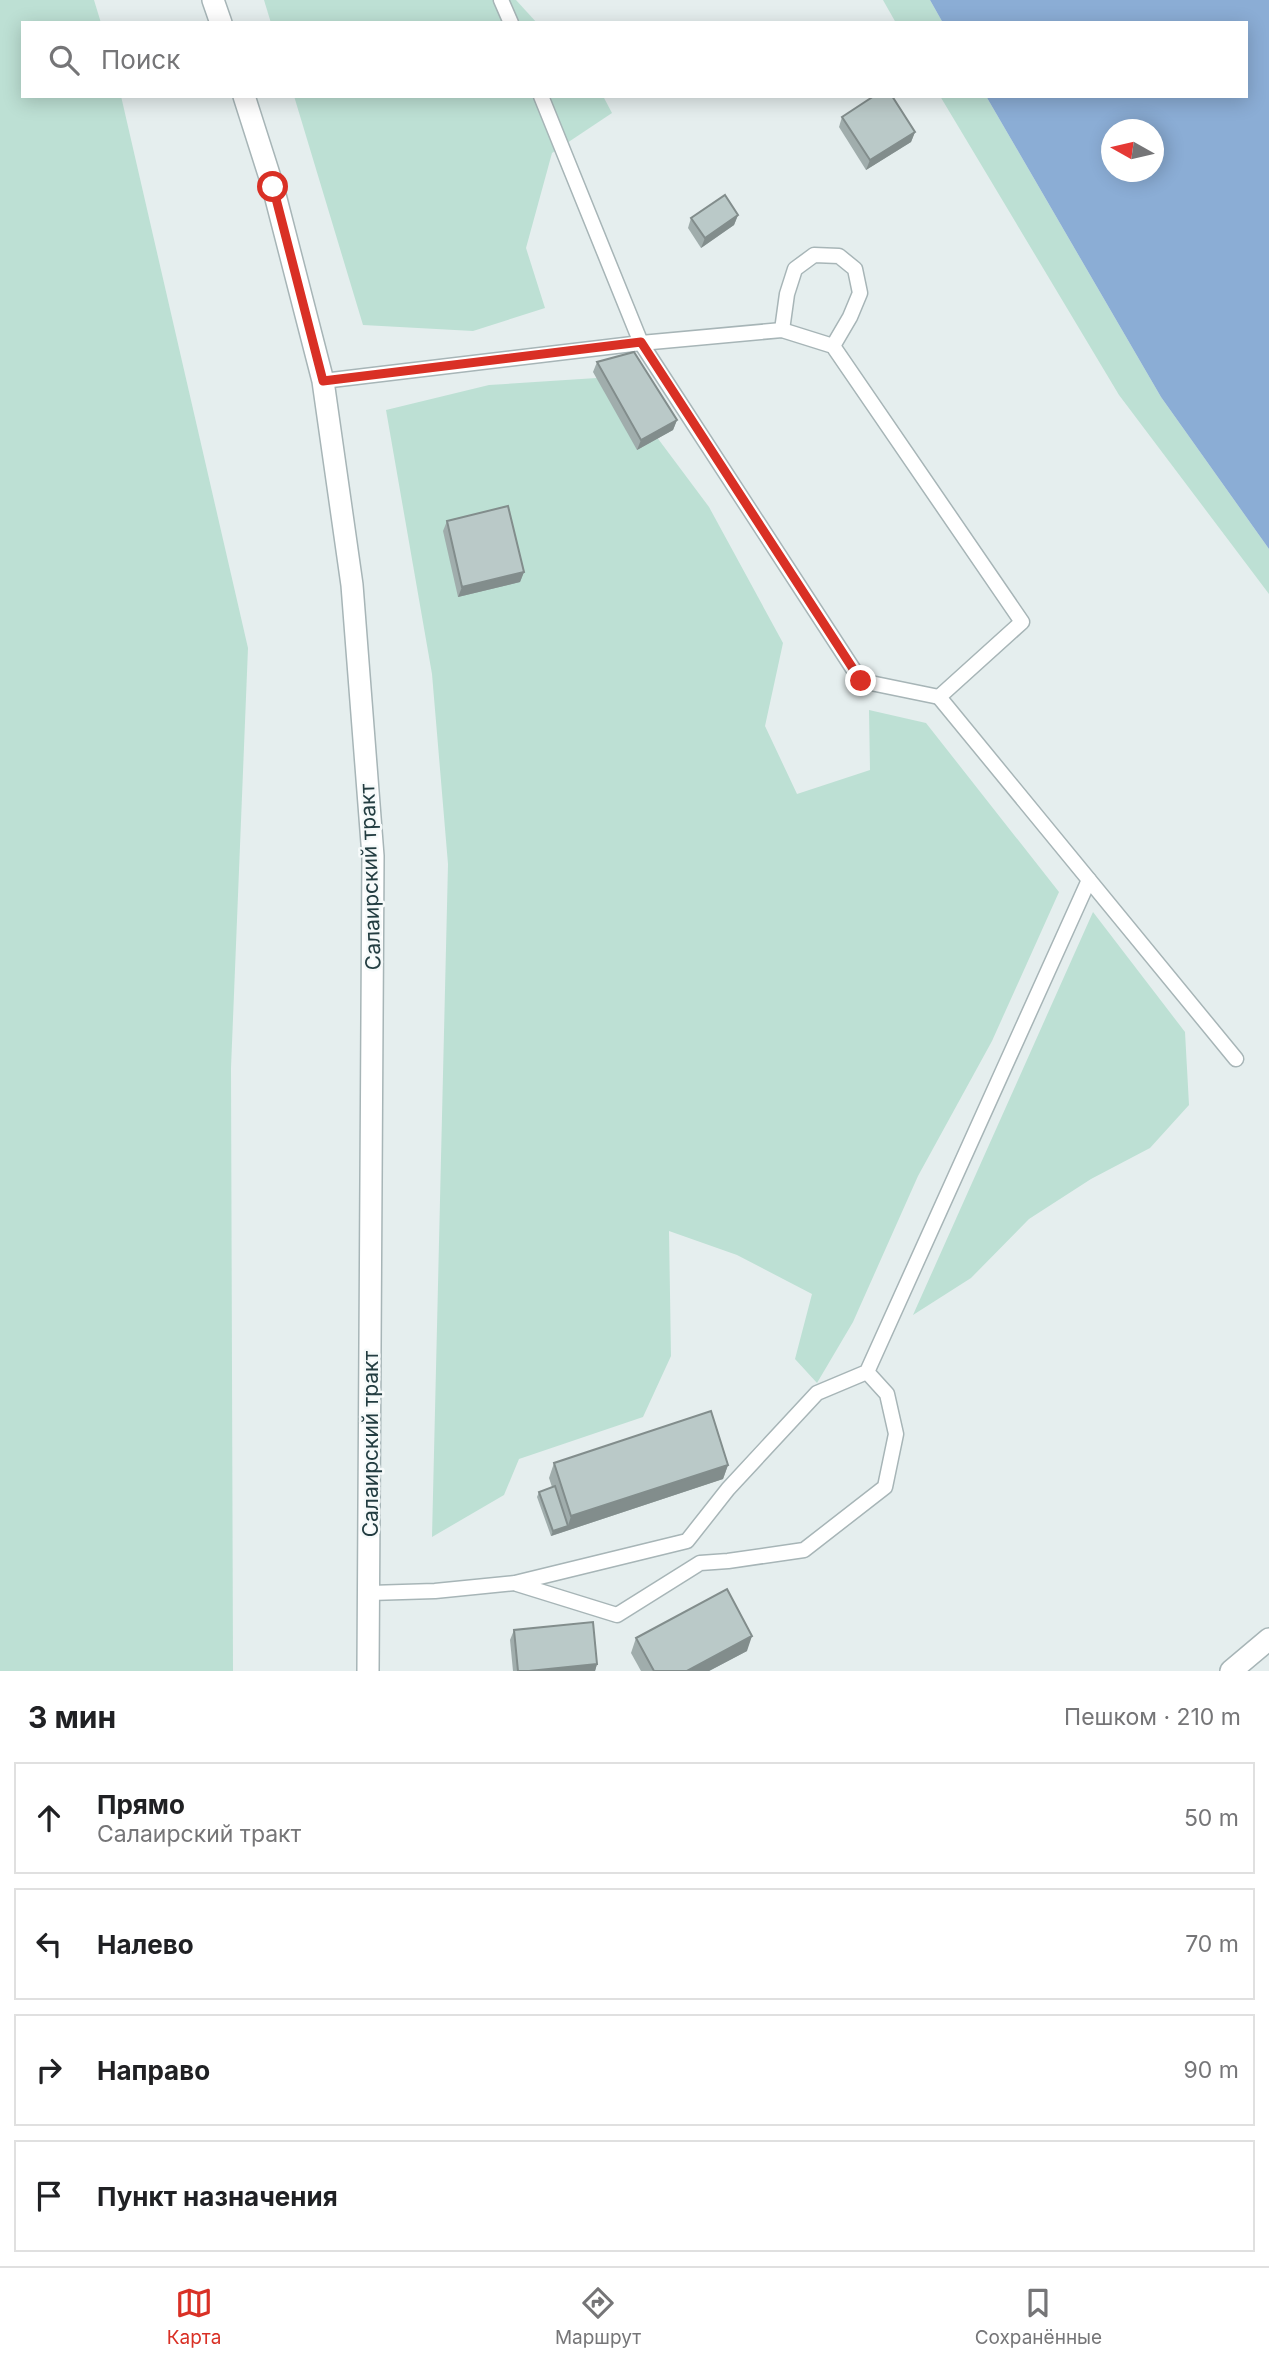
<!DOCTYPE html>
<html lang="ru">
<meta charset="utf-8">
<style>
body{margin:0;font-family:Inter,sans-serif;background:#f2f2f2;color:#202124}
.compass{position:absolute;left:1101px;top:119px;width:63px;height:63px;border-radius:50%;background:#fff;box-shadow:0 4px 18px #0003;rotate:278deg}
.stop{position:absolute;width:21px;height:21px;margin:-16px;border:5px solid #d93025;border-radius:50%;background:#fff}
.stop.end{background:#d93025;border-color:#fff;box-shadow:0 2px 7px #0008}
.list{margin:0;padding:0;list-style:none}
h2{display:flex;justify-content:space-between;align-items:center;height:91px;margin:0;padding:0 28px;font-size:30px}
h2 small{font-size:23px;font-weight:400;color:#757577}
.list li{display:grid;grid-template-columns:46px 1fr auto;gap:21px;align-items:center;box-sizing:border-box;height:112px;margin:0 14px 14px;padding:0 14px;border:2px solid #e0e0e0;border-radius:0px}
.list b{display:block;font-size:26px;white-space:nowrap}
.list p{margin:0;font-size:23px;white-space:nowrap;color:#757577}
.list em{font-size:23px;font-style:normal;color:#757577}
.icon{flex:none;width:38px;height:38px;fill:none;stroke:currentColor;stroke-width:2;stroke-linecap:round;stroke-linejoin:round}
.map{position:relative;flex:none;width:1269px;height:1671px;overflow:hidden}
.search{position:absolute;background:#fff;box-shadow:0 4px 18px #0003;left:21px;right:21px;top:21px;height:77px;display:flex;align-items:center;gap:18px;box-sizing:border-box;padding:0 24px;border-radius:0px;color:#757577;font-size:26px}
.sheet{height:595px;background:#fff}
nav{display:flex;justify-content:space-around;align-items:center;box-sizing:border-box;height:98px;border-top:2px solid #e0e0e0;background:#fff;font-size:19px;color:#757577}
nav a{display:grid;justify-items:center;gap:4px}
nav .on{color:#d93025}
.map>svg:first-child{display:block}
</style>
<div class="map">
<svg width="1269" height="1671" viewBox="0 0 1269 1671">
<rect width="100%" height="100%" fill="#e5eeee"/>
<g fill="#bde0d4">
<polygon points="0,0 94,0 101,23 23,23 23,96 121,96 248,648 231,1068 233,1671 0,1671"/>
<polygon points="264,0 516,0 537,23 271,23"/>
<polygon points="883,0 930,0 943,23 896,23"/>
<polygon points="294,96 603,96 612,113 552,153 526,248 545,308 473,331 363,325"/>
<polygon points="940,96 986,96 1161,397 1269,549 1269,594 1119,395"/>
<polygon points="612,377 709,507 783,643 765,726 797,794 870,770 869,710 926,723 1059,892 992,1041 918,1176 853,1322 817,1383 795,1359 812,1294 737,1255 669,1231 671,1356 643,1417 519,1459 504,1495 432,1537 448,864 432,674 386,410 489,385"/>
<polygon points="1093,912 1185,1032 1189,1105 1150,1148 1091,1179 1029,1219 971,1278 913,1315"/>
</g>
<path fill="#8badd5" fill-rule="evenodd" d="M 930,0 L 1269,0 L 1269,549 L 1161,397 L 986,96 L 1246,96 L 1246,23 L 943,23 ZM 1112,130 L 1154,130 L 1154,172 L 1112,172 Z"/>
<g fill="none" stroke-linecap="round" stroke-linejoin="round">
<g stroke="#a7b5b7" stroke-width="17">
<g id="service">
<polyline points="501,0 511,23"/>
<polyline points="541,96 641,343 861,681 939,697"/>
<polyline points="782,330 787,294 795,269 814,255 839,256 855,269 860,293 850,317 833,346"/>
<polyline points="323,381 641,343 782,330 833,346 1022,622 939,697 1236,1059"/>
<polyline points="517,1584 617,1615 700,1563 728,1561 804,1550 885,1487 896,1434 887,1394 867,1372"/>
<polyline points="370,1593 435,1591 515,1583 687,1541 728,1489 817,1393 867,1372 1089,880"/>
</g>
</g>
<g stroke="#a7b5b7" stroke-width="24">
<polyline id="minor" points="1231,1671 1269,1639"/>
</g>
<g stroke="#a7b5b7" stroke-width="24">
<g id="tertiary">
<polyline points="213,0 221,23"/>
<polyline points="244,96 273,187 323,381 352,585 373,856 368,1671"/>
</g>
</g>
<use href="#service" stroke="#fff" stroke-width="14"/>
<use href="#minor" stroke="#fff" stroke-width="21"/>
<use href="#tertiary" stroke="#fff" stroke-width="21"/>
</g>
<g fill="#a0adac">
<polygon points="842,117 915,132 911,142 866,170 839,127"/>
<polygon points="738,215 734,225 701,248 688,228 691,218"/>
<polygon points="597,362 677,420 673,430 637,450 593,372"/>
<polygon points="447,521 524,572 520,582 458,597 443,531"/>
<polygon points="554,1463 728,1465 723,1479 551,1536 537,1497 539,1492 552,1487 549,1478"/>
<polygon points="514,1630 597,1664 595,1671 513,1671 510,1640"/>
<polygon points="636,1638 747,1651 709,1671 641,1671 631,1653"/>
</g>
<g fill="#828d8c">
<polygon points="915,132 911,142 866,170 870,160"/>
<polygon points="738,215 734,225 701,248 705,238"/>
<polygon points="677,420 673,430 637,450 641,440"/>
<polygon points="524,572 520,582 458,597 462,587"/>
<polygon points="728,1465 723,1479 551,1536 553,1531 568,1526 571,1516"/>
<polygon points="752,1636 747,1651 709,1671 687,1671"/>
<polygon points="597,1664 595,1671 529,1671"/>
</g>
<g fill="#bac9c8" stroke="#828d8c" stroke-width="2">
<polygon points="874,96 892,96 915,132 870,160 842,117"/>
<polygon points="725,195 738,215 705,238 691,218"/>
<polygon points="634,352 677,420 641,440 597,362"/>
<polygon points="508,506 524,572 462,587 447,521"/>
<polygon points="711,1411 728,1465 571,1516 554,1463"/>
<polygon points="555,1486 568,1526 553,1531 539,1492"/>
<polygon points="727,1589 752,1636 687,1671 654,1671 636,1638"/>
<polygon points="593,1622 597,1664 529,1671 518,1671 514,1630"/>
</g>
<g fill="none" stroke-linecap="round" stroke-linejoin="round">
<polyline stroke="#d93025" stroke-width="9" points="273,187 323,381 641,342 861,681"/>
</g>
<g text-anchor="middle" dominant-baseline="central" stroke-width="5" stroke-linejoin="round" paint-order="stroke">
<g font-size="21" fill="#233d41" stroke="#f6fafa">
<text transform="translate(370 877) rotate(-92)">Салаирский тракт</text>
<text transform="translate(370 1444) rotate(-90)">Салаирский тракт</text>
</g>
</g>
</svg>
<svg class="compass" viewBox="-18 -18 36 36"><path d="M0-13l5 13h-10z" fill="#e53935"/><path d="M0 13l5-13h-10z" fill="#757577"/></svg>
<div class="stop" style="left:273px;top:187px"></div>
<div class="stop end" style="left:861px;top:681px"></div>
<div class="search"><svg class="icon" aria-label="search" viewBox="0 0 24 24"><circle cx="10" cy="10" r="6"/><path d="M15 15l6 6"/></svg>Поиск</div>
</div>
<section class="sheet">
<h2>3 мин<small>Пешком · 210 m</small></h2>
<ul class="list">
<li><svg class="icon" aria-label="ahead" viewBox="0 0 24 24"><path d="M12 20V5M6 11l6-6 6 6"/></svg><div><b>Прямо</b><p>Салаирский тракт</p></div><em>50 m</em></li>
<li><svg class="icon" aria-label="left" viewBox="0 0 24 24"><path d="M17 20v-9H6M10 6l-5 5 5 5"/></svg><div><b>Налево</b></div><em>70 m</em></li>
<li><svg class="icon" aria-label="right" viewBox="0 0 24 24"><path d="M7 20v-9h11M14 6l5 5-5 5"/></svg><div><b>Направо</b></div><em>90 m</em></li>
<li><svg class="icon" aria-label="arrive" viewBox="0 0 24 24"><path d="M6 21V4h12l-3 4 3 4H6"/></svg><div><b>Пункт назначения</b></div></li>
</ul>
</section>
<nav>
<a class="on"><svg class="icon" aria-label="map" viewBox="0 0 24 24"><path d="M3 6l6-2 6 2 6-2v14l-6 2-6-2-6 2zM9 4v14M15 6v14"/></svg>Карта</a>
<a><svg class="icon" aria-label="directions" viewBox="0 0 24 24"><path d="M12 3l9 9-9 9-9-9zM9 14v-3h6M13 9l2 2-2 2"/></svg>Маршрут</a>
<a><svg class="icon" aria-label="saved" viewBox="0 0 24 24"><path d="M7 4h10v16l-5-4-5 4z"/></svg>Сохранённые</a>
</nav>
